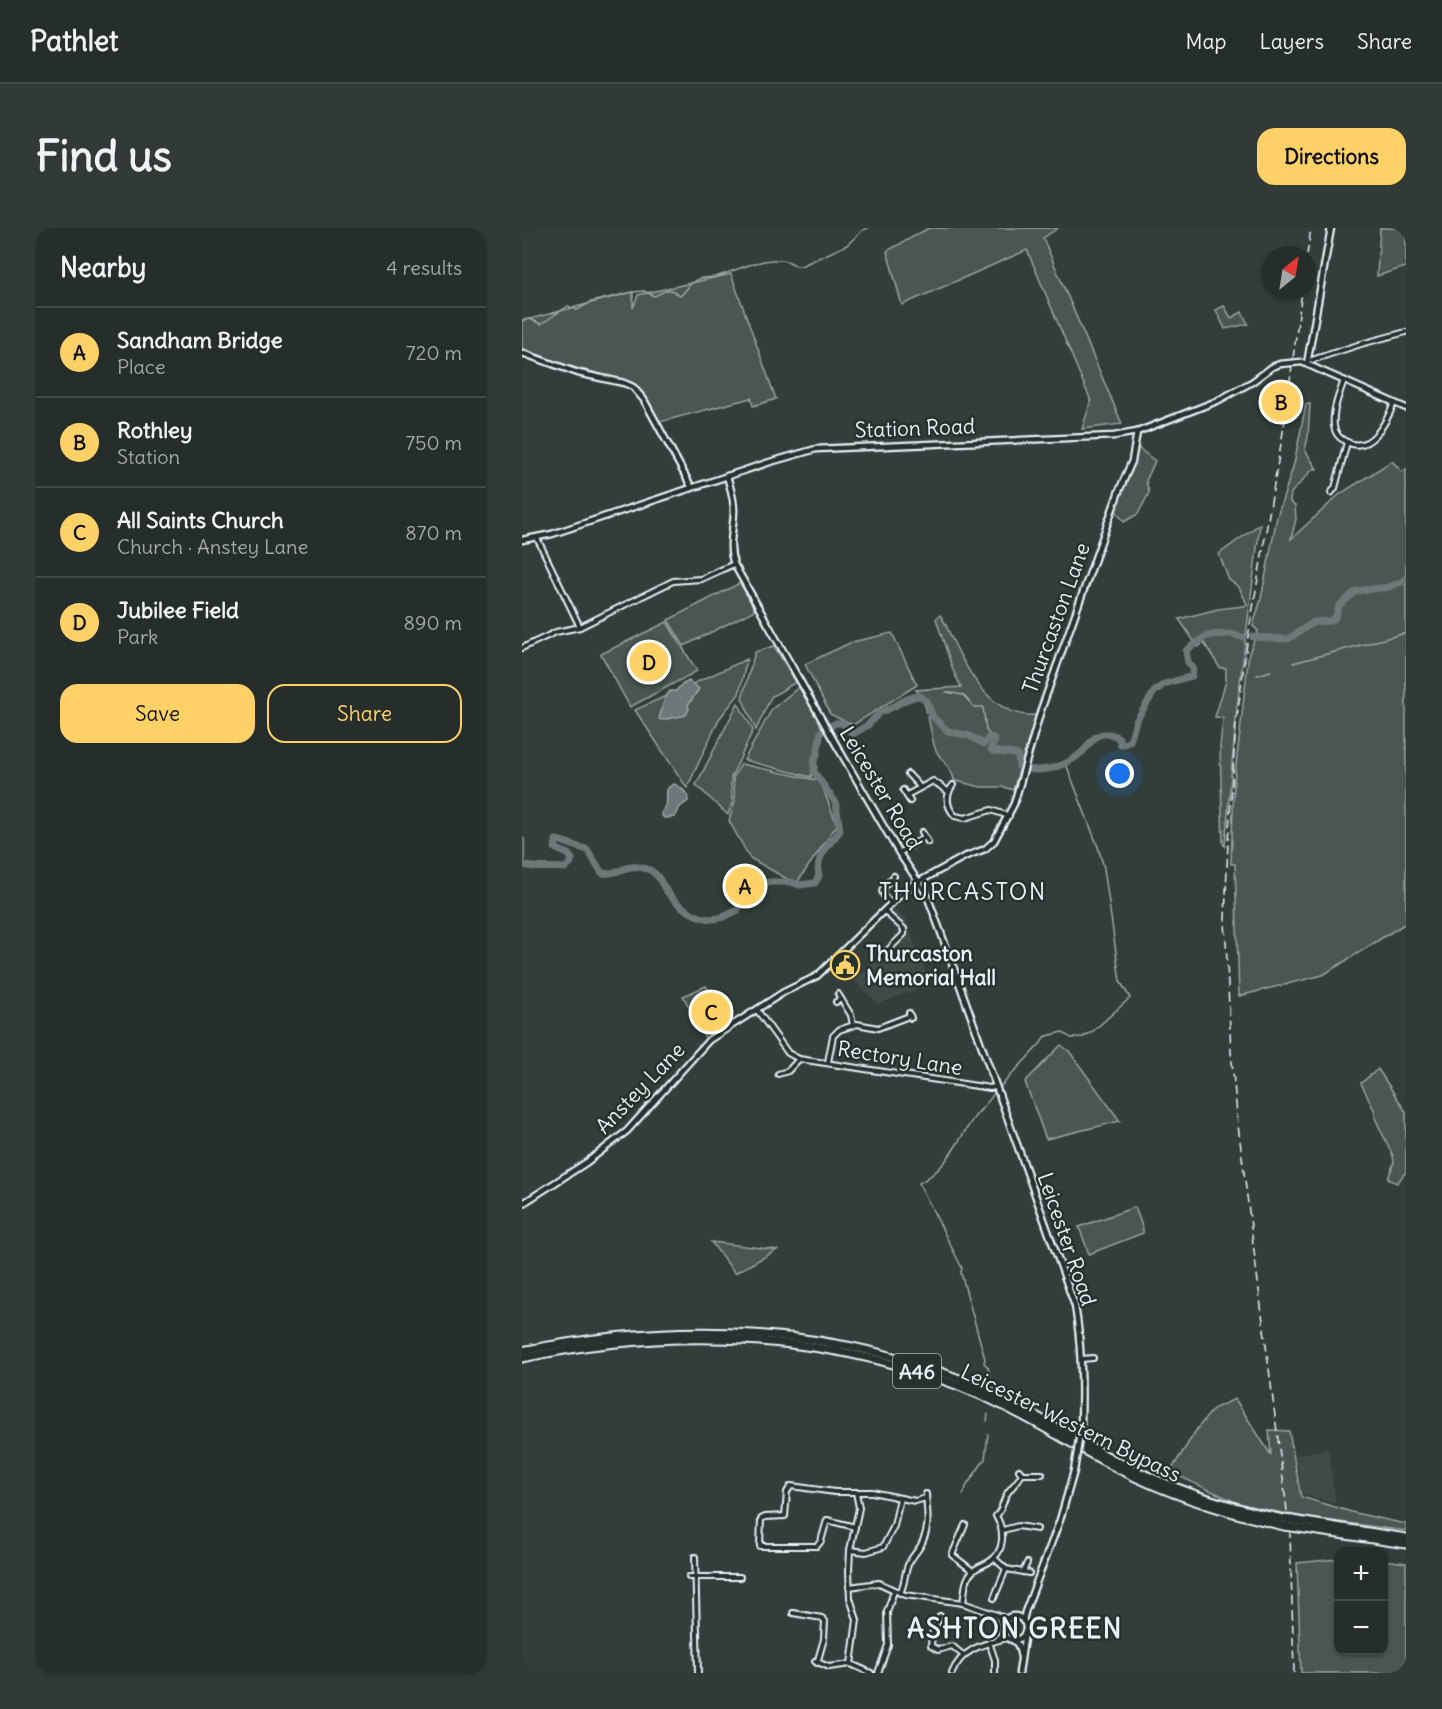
<!DOCTYPE html>
<meta charset="utf-8">
<style>
body{margin:0;font-family:Delius,sans-serif;background:#323a37;color:#f1f3f6}
.controls{position:absolute;right:18px;bottom:18px;display:grid;overflow:hidden;border-radius:12px;box-shadow:0 2px 4px #0004}
.controls button{width:54px;height:54px;display:grid;place-items:center;padding:0;border:0;border-bottom:2px solid #424a47;background:#262e2b;color:#f1f3f6;font:30px sans-serif}
.compass{position:absolute;left:740px;top:18px;width:54px;height:54px;border-radius:50%;background:#262e2b;box-shadow:0 2px 4px #0004;rotate:30deg}
.you{position:absolute;left:598px;top:546px;width:21px;height:21px;margin:-15px;border:4px solid #fff;border-radius:50%;background:#1a73e8;box-shadow:0 0 0 9px #1a73e833}
.badge{display:grid;place-items:center;width:39px;height:39px;border-radius:50%;background:#ffd166;color:#111;font-size:20px;font-weight:700}
.pin{position:absolute;translate:-50% -50%;border:3px solid #fff;box-shadow:0 2px 6px #0006}
.list{margin:0;padding:0;list-style:none}
h2{display:flex;justify-content:space-between;align-items:center;height:78px;margin:0;padding:0 24px;font-size:26px}
h2 small{font-size:20px;font-weight:400;color:#a4a8a9}
.list li{display:grid;grid-template-columns:39px 1fr auto;gap:18px;align-items:center;box-sizing:border-box;height:90px;padding:0 24px;border-top:2px solid #424a47}
.list b{display:block;font-size:22px;white-space:nowrap}
.list p{margin:0;font-size:20px;white-space:nowrap;color:#a4a8a9}
.list em{font-size:20px;font-style:normal;color:#a4a8a9}
.actions{display:flex;gap:12px;padding:18px 24px}
.actions a{flex:1;padding:14px 0;border:2px solid #ffd166;border-radius:18px;text-align:center;font-size:21px;color:#ffd166}
.actions .main{background:#ffd166;color:#111}
.map{position:relative;flex:none;width:884px;height:1445px;overflow:hidden;border-radius:18px}
header{display:flex;align-items:center;gap:36px;box-sizing:border-box;height:84px;padding:0 30px;background:#262e2b;border-bottom:2px solid #424a47}
header strong{font-size:28px}
nav{display:flex;gap:33px;margin-inline-start:auto;font-size:21px}
.intro{display:flex;align-items:center;justify-content:space-between;box-sizing:border-box;height:144px;padding:0 36px}
h1{margin:0;font-size:42px}
.button{padding:15px 27px;border-radius:18px;background:#ffd166;color:#111;font-size:21px;font-weight:700}
main{display:flex;gap:36px;padding:0 36px}
aside{flex:1;background:#262e2b;border-radius:18px;box-shadow:0 2px 4px #0004}
.map>svg:first-child{display:block}
</style>
<header>
<strong>Pathlet</strong>
<nav><a>Map</a><a>Layers</a><a>Share</a></nav>
</header>
<div class="intro"><h1>Find us</h1><a class="button">Directions</a></div>
<main>
<aside>
<h2>Nearby<small>4 results</small></h2>
<ul class="list">
<li><span class="badge">A</span><div><b>Sandham Bridge</b><p>Place</p></div><em>720 m</em></li>
<li><span class="badge">B</span><div><b>Rothley</b><p>Station</p></div><em>750 m</em></li>
<li><span class="badge">C</span><div><b>All Saints Church</b><p>Church · Anstey Lane</p></div><em>870 m</em></li>
<li><span class="badge">D</span><div><b>Jubilee Field</b><p>Park</p></div><em>890 m</em></li>
</ul>
<div class="actions"><a class="main">Save</a><a>Share</a></div>
</aside>
<div class="map">
<svg width="884" height="1445" viewBox="0 0 884 1445">
<rect width="100%" height="100%" fill="#323e39"/>
<filter id="ink" filterUnits="userSpaceOnUse"><feTurbulence type="fractalNoise" baseFrequency=".0167" numOctaves="2"/><feDisplacementMap in="SourceGraphic" scale="12" xChannelSelector="R" yChannelSelector="G"/><feConvolveMatrix kernelMatrix="1 2 1 2 8 2 1 2 1" color-interpolation-filters="sRGB"/></filter>
<g filter="url(#ink)">
<g fill="#3f4b46">
<polygon points="371,680 384,691 408,756 357,776 332,753 375,711 372,707 379,701 364,687"/>
<polygon points="806,1221 814,1276 780,1266 774,1227"/>
</g>
<g fill="#495651" stroke="#98a4a4" stroke-width="1.5">
<polygon points="407,0 536,0 521,10 600,196 560,201 569,173 505,22 380,77 365,23"/>
<polygon points="858,0 884,0 884,39 855,48"/>
<polygon points="209,46 254,171 231,178 229,170 134,195 111,159 110,154 39,136 0,120 0,93 111,64 111,80 116,67"/>
<polygon points="702,78 709,90 720,84 726,96 703,101 694,82"/>
<polygon points="784,176 788,176 786,209 783,222 795,241 791,241 769,265 768,274 773,278 774,291 769,311 818,266 870,233 880,244 884,241 884,695 801,747 717,768 713,636 709,636 712,553 718,504 727,425 736,403 731,398 739,371 755,289 772,236"/>
<polygon points="614,218 633,233 624,253 627,265 616,286 602,294 592,280"/>
<polygon points="738,296 715,479 703,618 701,616 698,519 701,490 693,489 704,453 704,440 698,440 682,415 676,419 657,391 696,381 722,378 725,376 717,359 707,352 697,326"/>
<polygon points="218,355 233,382 162,418 146,392"/>
<path d="M 418,387 C 424,394 427,406 432,415 C 448,448 472,490 514,487 L 491,562 L 482,559 L 459,559 L 434,553 L 432,552 C 430,538 417,532 413,520 C 407,501 407,476 394,462 L 439,459 L 431,442 L 414,391 Z"/>
<polygon points="145,394 175,443 108,479 79,426"/>
<polygon points="370,405 395,457 331,497 308,486 283,436 330,414"/>
<polygon points="252,418 274,454 249,469 234,502 220,470 233,424"/>
<polygon points="225,431 217,466 197,491 165,560 113,482"/>
<polygon points="277,459 300,498 293,524 289,549 222,532 250,481"/>
<polygon points="216,475 231,502 209,550 210,575 206,587 174,557"/>
<polygon points="219,536 298,553 315,597 274,656 228,630 207,593 213,573 211,550"/>
<polygon points="184,758 211,796 184,812 161,768"/>
<polygon points="539,817 547,823 598,893 524,911 503,854"/>
<polygon points="856,841 884,884 884,944 875,955 866,951 872,934 871,928 853,890 853,884 839,855"/>
<polygon points="613,979 621,1001 621,1005 567,1026 557,999"/>
<polygon points="189,1014 255,1022 213,1045"/>
<polygon points="713,1171 749,1227 747,1202 767,1203 779,1269 833,1285 884,1296 884,1303 788,1290 720,1277 648,1244 675,1201 691,1181"/>
<polygon points="816,1331 816,1422 862,1422 862,1332 884,1335 884,1445 779,1445 775,1335"/>
</g>
<g fill="#6d7978" stroke="#9ea9ab" stroke-width="1.5">
<polygon points="167,453 177,461 166,477 167,481 164,487 140,492 137,491 143,470 148,463 154,463 159,457"/>
<path d="M 152,556 C 158,559 167,565 166,573 L 158,579 L 153,589 L 142,590 L 139,586 C 140,583 143,580 144,577 C 147,568 140,561 152,556 Z"/>
</g>
<g fill="none" stroke-linecap="round" stroke-linejoin="round">
<g stroke="#9ea9ab" stroke-width="1.5">
<path d="M 0,92 L 8,91 L 19,96 L 46,78 L 55,82 L 69,74 L 111,64 L 122,63 L 132,68 C 146,63 145,57 158,68 C 164,64 167,55 174,52 C 180,49 187,50 193,49 C 214,43 254,21 274,38 L 279,38 L 325,17 L 341,2 L 346,0"/>
<polyline points="771,435 884,405"/>
<polyline points="735,447 749,443"/>
<polyline points="424,464 441,467 452,479 461,479 464,502 469,509"/>
<polyline points="478,859 519,815 522,809 540,804 549,810 561,809 570,804 608,770 598,753 582,640 576,619 544,536"/>
<path d="M 468,1147 L 466,1139 L 462,1135 L 463,1131 L 439,1045 L 440,1040 L 397,955 C 426,941 435,912 454,887 C 460,880 467,874 472,865"/>
<polyline points="465,1193 466,1186"/>
<polyline points="441,1267 445,1257 463,1231 466,1206"/>
</g>
<g stroke="#6d7978" stroke-width="7">
<polyline points="731,409 766,411 792,394 808,393 813,390 817,378 834,363 867,359 884,352"/>
<path d="M 0,612 L 0,636 C 11,642 29,638 43,640 L 48,636 L 50,631 L 46,626 L 33,620 L 34,612 C 45,613 53,620 65,621 L 80,645 C 98,648 104,633 125,641 C 135,644 138,652 143,661 C 154,677 177,695 198,690 C 204,688 210,685 216,682 C 218,673 214,666 218,657 L 226,659 L 247,654 L 269,654 L 277,657 L 293,655 L 297,648 C 293,628 306,618 318,603 L 314,575 L 292,544 L 292,533 L 295,526 L 299,504 L 314,495 L 320,495 L 331,506 L 346,497 L 358,484 C 373,481 383,468 398,468 L 405,473 L 411,489 L 426,503 L 448,508 L 462,516 L 467,509 L 471,510 L 473,513 L 469,520 L 470,523 L 494,526 L 496,528 L 497,539 C 518,546 542,540 559,525 C 564,521 569,512 575,508 C 583,504 591,506 597,510 L 598,516 L 602,516 L 608,513 L 614,493 L 632,464 L 642,456 L 670,448 L 671,440 L 666,434 L 664,423 C 682,408 683,406 707,406 C 712,406 716,409 721,409"/>
</g>
<g stroke="#e8f1f8" stroke-width="8">
<g id="minor">
<polyline points="790,132 839,116 884,104"/>
<path d="M 822,152 C 817,167 810,183 812,198 C 813,205 817,210 823,213 C 848,228 865,193 872,175"/>
<polyline points="809,265 813,260 825,214"/>
<polyline points="15,310 58,399"/>
<polyline points="0,420 34,404 58,399 151,353 179,351 212,336"/>
<polyline points="386,546 398,559"/>
<path d="M 431,557 C 423,568 424,578 433,588 L 443,590 L 469,582 L 487,588"/>
<polyline points="381,562 388,573"/>
<polyline points="385,567 411,553 427,564"/>
<polyline points="403,609 406,614"/>
<polyline points="377,625 403,609 400,604"/>
<polyline points="370,676 362,668 360,663 362,658 372,648"/>
<polyline points="363,725 382,706 382,701 363,684"/>
<polyline points="316,766 329,787 331,797"/>
<polyline points="314,774 319,771"/>
<polyline points="235,782 266,825 277,831 468,860 473,859"/>
<polyline points="387,785 389,790"/>
<polyline points="306,834 311,808 317,802 335,796 356,800 387,788"/>
<polyline points="256,846 266,843 277,831"/>
<polyline points="559,1131 571,1130"/>
<polyline points="500,1246 520,1246"/>
<polyline points="443,1297 430,1327 451,1343"/>
<polyline points="333,1299 305,1292 299,1313 295,1318 238,1318 239,1291 243,1289 263,1288 265,1264 269,1258 313,1264 350,1264 393,1273 404,1270"/>
<polyline points="481,1302 496,1298 515,1301"/>
<polyline points="328,1322 344,1324 361,1319 372,1298 378,1270"/>
<polyline points="173,1329 176,1445"/>
<polyline points="484,1341 507,1345"/>
<polyline points="501,1344 505,1335"/>
<polyline points="167,1349 218,1349"/>
<polyline points="327,1359 357,1355 383,1367 441,1375 486,1391"/>
<path d="M 378,1365 C 383,1356 382,1347 386,1337 C 389,1330 395,1324 399,1317 C 409,1297 405,1286 404,1266"/>
<polyline points="472,1370 484,1341 472,1330"/>
<path d="M 441,1375 C 443,1364 442,1351 451,1343 C 455,1339 462,1337 467,1334 C 483,1324 483,1303 474,1288 C 481,1281 480,1274 485,1266 C 489,1259 496,1254 500,1246 L 497,1242"/>
<polyline points="271,1385 300,1390 303,1393 302,1411 295,1435"/>
<polyline points="418,1388 410,1406 409,1418 416,1422 430,1418 441,1427"/>
<polyline points="475,1388 481,1398"/>
<polyline points="475,1412 481,1404"/>
<polyline points="467,1414 473,1432 473,1445"/>
<polyline points="293,1433 307,1439 329,1436 349,1445"/>
<polyline points="329,1436 335,1392 328,1370 327,1342 328,1322 337,1280 334,1264"/>
<polyline points="356,1445 366,1417 365,1384 372,1363"/>
<path d="M 430,1445 C 440,1420 462,1416 485,1410"/>
</g>
</g>
<g stroke="#e8f1f8" stroke-width="9">
<g id="tertiary">
<polyline points="0,125 56,145 102,155 111,159 122,172 170,260"/>
<polyline points="782,135 884,180"/>
<polyline points="785,136 809,0"/>
<path d="M 205,248 C 208,259 212,270 212,282 C 212,301 205,317 212,336 L 308,506 L 377,625 L 404,665 L 418,702 L 553,1078 C 560,1118 560,1158 559,1199"/>
<polyline points="0,312 30,306 248,234 294,221 592,208 615,204 695,173 730,154 750,139 758,136"/>
<polyline points="0,976 65,934 105,903 187,812 262,764 295,748 385,660 442,629 463,621 472,613 492,576 519,482 597,263 610,233 615,204"/>
<circle cx="492" cy="1400" r="12"/>
<polyline points="501,1393 503,1384 538,1292 552,1243"/>
<polyline points="491,1412 496,1417 499,1429"/>
<polyline points="497,1445 503,1404"/>
</g>
</g>
<g stroke="#e8f1f8" stroke-width="11">
<g id="trunk">
<path d="M 0,1123 C 152,1092 320,1096 463,1162 C 510,1183 553,1212 598,1235 C 650,1261 705,1279 761,1291"/>
<path d="M 0,1130 C 153,1097 319,1104 463,1169 C 510,1190 553,1219 599,1242 C 650,1268 706,1285 762,1298"/>
<polyline points="770,1292 884,1310"/>
<polyline points="770,1299 884,1316"/>
</g>
</g>
<use href="#minor" stroke="#26332d" stroke-width="4"/>
<use href="#tertiary" stroke="#26332d" stroke-width="4.5"/>
<use href="#trunk" stroke="#26332d" stroke-width="7"/>
<g stroke="#e8f1f8" stroke-width="1.5" stroke-dasharray="9 4.5" stroke-linecap="butt">
<polyline points="785,27 789,0"/>
<polyline points="772,1445 768,1306 716,897 709,824 703,691 706,615 714,497 725,415 762,198 780,63"/>
</g>
<g stroke="#e8f1f8" stroke-width="9" stroke-linecap="butt">
<g id="tertiary-bridge">
<polyline points="758,136 780,134"/>
<polyline points="552,1243 559,1199"/>
</g>
</g>
<g stroke="#e8f1f8" stroke-width="11" stroke-linecap="butt">
<g id="trunk-bridge">
<polyline points="761,1291 770,1292"/>
<polyline points="762,1298 770,1299"/>
</g>
</g>
<use href="#tertiary-bridge" stroke="#26332d" stroke-width="4.5"/>
<use href="#trunk-bridge" stroke="#26332d" stroke-width="7"/>
</g>
</g>
<defs>
<g id="civic-ring" transform="scale(1.5)"><circle r="9.5" fill="#26332d" stroke="#ffd166" stroke-width="1.5"/><path d="M-.6-6.5H3V-4.5H.6V-3L4-1V1h2V6H-6V1h2V-1L-.6-3ZM-1.2 2.5V6h2.4V2.5Z" fill="#ffd166"/></g>
</defs>
<g fill-rule="evenodd">
<use href="#civic-ring" x="323" y="737"/>
</g>
<g text-anchor="middle" dominant-baseline="central" stroke-width="5" stroke-linejoin="round" paint-order="stroke">
<rect fill="#26332d" stroke="#aeb8bb" stroke-width="1.5" x="371" y="1126" width="48" height="34" rx="4.5"/>
<g font-size="20" font-weight="bold" fill="#e8f1f8">
<text x="395" y="1143">A46</text>
</g>
<g font-size="21" fill="#e8f1f8" stroke="#26332d">
<text transform="translate(393 200) rotate(-2)">Station Road</text>
<text transform="translate(534 390) rotate(-70)">Thurcaston Lane</text>
<text transform="translate(359 560) rotate(59)">Leicester Road</text>
<text transform="translate(378 830) rotate(9)">Rectory Lane</text>
<text transform="translate(118 860) rotate(-46)">Anstey Lane</text>
<text transform="translate(545 1011) rotate(71)">Leicester Road</text>
<text transform="translate(549 1195) rotate(26)">Leicester Western Bypass</text>
</g>
<g font-size="21" font-weight="bold" fill="#e8f1f8" stroke="#26332d" text-anchor="start">
<text x="344" y="725">Thurcaston<tspan x="344" dy="24">Memorial Hall</tspan></text>
</g>
<g font-size="24" letter-spacing="1.5" fill="#e8f1f8" stroke="#26332d">
<text x="441" y="663">THURCASTON</text>
</g>
<g font-size="27" font-weight="bold" letter-spacing="1.5" fill="#e8f1f8" stroke="#26332d">
<text x="493" y="1400">ASHTON GREEN</text>
</g>
</g>
</svg>
<div class="controls">
<button>+</button>
<button>−</button>
</div>
<svg class="compass" viewBox="-18 -18 36 36"><path d="M0-13l5 13h-10z" fill="#e53935"/><path d="M0 13l5-13h-10z" fill="#a4a8a9"/></svg>
<div class="you"></div>
<div class="pin badge" style="left:223px;top:658px">A</div>
<div class="pin badge" style="left:759px;top:174px">B</div>
<div class="pin badge" style="left:189px;top:784px">C</div>
<div class="pin badge" style="left:127px;top:434px">D</div>
</div>
</main>
